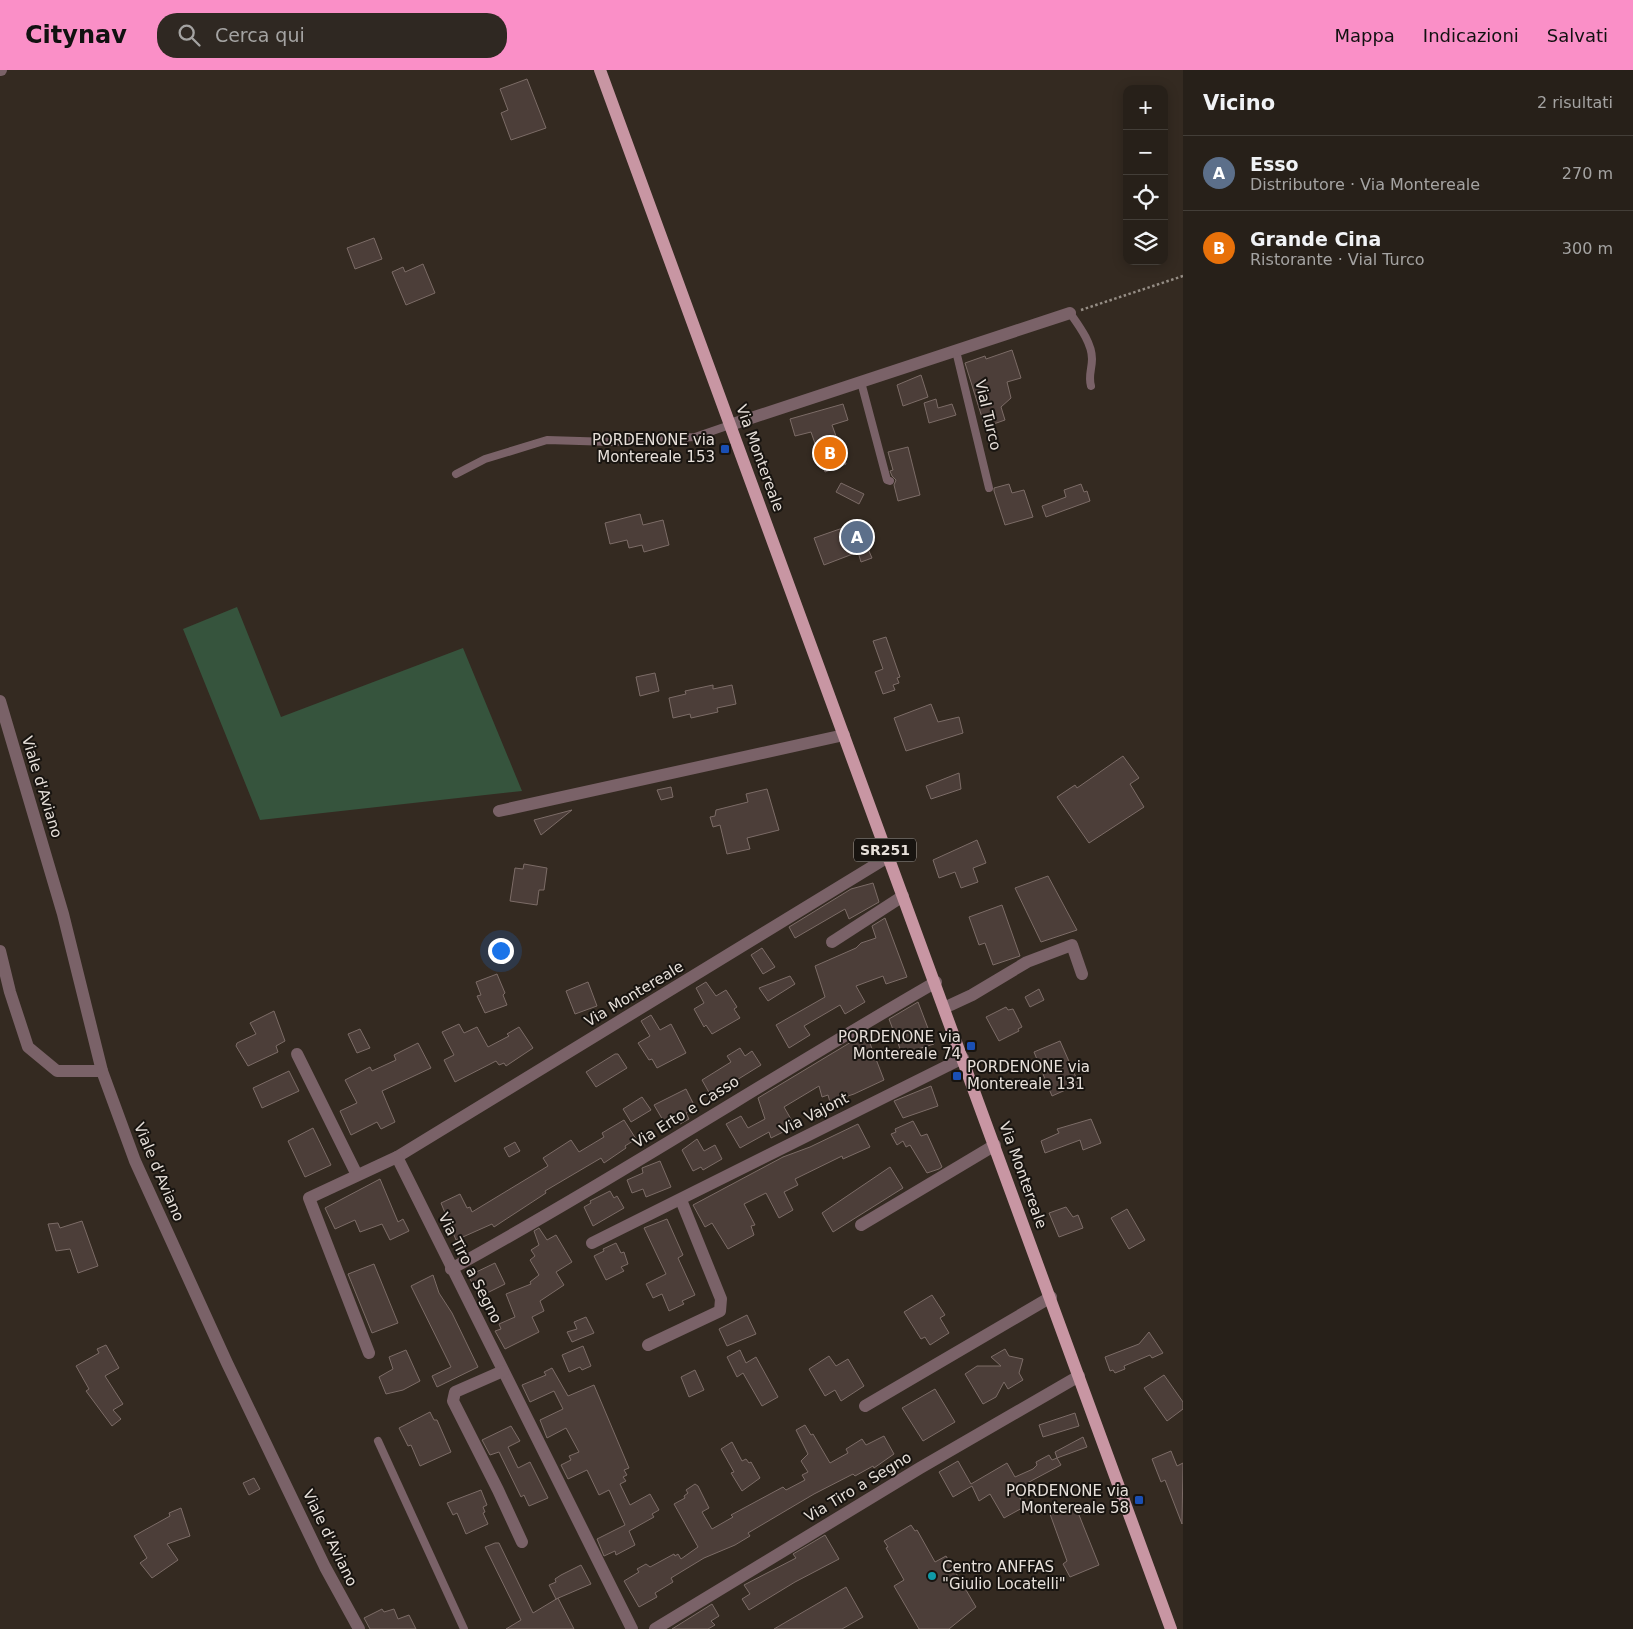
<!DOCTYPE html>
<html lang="it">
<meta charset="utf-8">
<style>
body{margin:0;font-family:"DejaVu Sans",sans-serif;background:#2f2822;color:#f1f3f6}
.controls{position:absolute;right:15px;top:15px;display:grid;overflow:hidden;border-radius:10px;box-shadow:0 2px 12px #0003}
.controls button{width:45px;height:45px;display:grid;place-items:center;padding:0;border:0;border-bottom:1px solid #433e38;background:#272019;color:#f1f3f6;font:25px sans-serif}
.you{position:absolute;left:500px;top:880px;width:18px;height:18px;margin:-12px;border:4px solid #fff;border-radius:50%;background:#1a73e8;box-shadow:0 0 0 8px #1a73e833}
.badge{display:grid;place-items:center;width:32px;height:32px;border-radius:50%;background:#fa8fc7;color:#fff;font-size:16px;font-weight:700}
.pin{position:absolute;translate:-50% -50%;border:2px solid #fff;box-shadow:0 1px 5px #0006}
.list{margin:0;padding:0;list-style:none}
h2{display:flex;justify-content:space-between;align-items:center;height:65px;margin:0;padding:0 20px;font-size:21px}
h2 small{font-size:16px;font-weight:400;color:#a4a3a2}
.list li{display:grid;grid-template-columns:32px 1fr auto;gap:15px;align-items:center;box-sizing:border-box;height:75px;padding:0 20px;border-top:1px solid #433e38}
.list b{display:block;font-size:19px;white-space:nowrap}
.list p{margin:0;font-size:16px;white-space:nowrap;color:#a4a3a2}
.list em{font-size:16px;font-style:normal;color:#a4a3a2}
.icon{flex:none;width:28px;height:28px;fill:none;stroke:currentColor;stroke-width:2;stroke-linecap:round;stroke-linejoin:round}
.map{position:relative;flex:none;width:1183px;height:1559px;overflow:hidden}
header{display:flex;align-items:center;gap:30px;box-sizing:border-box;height:70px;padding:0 25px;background:#fa8fc7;color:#111}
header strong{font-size:24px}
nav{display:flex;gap:28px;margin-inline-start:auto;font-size:18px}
.search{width:350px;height:45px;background:#2f2822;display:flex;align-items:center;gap:12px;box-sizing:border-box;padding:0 18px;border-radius:20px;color:#a4a3a2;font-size:19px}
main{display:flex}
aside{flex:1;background:#272019}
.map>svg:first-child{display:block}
</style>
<header>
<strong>Citynav</strong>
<div class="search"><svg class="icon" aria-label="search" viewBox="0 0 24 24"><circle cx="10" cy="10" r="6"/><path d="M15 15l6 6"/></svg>Cerca qui</div>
<nav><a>Mappa</a><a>Indicazioni</a><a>Salvati</a></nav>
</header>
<main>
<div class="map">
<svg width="1183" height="1559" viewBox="0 0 1183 1559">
<rect width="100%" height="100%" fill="#342a21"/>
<polygon fill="#36543d" points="237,537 281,647 463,578 522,721 260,750 183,559"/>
<g fill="#4c3e39" stroke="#7c6c67">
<polygon points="527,9 546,58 511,70 501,43 508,40 500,19"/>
<polygon points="374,168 382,189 355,199 347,178"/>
<polygon points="423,194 435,223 406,235 392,202 403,197 405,202"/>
<polygon points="1012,280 1021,308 1007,312 1011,328 1001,337 1005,350 985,357 965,293 985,286 986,289"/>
<polygon points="921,305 928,327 903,336 897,315"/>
<polygon points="936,329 938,338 952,334 956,345 929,353 924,333"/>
<polygon points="843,334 848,350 832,355 846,394 825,402 811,362 795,366 790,349"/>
<polygon points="908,377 920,425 898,431 894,415 896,410 892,406 890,401 893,400 888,382"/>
<polygon points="841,413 864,424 859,434 836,422"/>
<polygon points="1009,414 1012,423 1024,420 1033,447 1005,455 994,421 994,418"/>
<polygon points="1081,414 1084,422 1087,421 1090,431 1046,447 1042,436 1066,427 1064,420"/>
<polygon points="640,444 643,455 663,450 669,475 644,482 642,475 629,478 627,470 610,474 605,453"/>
<polygon points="857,453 872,488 861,492 858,482 824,495 814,468"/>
<polygon points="886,567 900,607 897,608 899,613 893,615 895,620 883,624 875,602 883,599 873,571"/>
<polygon points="655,603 659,621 640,626 636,607"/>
<polygon points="713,615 713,619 732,615 736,634 717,638 718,642 691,648 690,644 673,648 669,628 686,624 685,621"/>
<polygon points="931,634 938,652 959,647 963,663 906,681 894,648"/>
<polygon points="1123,686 1139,708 1130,714 1144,737 1089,773 1057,727 1075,715 1077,718"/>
<polygon points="959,703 961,719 931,729 926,716"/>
<polygon points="671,717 673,727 661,730 657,720"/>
<polygon points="767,719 779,760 747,768 750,779 727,784 720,755 713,757 710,747 715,746 716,740 748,732 746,724"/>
<polygon points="572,740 541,765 534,750"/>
<polygon points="977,770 986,793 973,798 978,812 961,818 955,802 939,808 933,790"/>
<polygon points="524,794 547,798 544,820 539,820 537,835 510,831 515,798 523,799"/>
<polygon points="1048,806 1077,860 1041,872 1015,818"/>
<polygon points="873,813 879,832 849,849 845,839 795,868 789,857 851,819"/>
<polygon points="1002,835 1020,886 993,895 985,873 979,875 969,847"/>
<polygon points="885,848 907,907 886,914 883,906 856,916 865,932 845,944 840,935 804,956 810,965 789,978 776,955 825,927 815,896 856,878 861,873 876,868 872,856"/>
<polygon points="762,878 775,897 763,904 751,885"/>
<polygon points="497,904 505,923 503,925 507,935 485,943 477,926 481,925 476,912"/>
<polygon points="790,906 795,914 768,931 759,918"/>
<polygon points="588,912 597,936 575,944 566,921"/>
<polygon points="706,912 716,926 726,920 737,937 734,939 740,948 712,964 706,955 704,957 694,939 704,933 696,918"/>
<polygon points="1039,919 1044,930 1030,937 1025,927"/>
<polygon points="918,932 934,974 902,984 889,949"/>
<polygon points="1006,937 1008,940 1013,939 1022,957 1018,959 1019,961 999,971 986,947"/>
<polygon points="274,941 285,971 276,976 278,982 248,996 236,976 237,973 256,964 250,953"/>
<polygon points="651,945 660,960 671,954 686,983 657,998 652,989 649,990 638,973 650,966 641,951"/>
<polygon points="459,954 464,963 477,957 488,977 509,966 507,964 519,957 533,978 506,996 504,993 499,995 496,991 455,1012 444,990 454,985 442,962"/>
<polygon points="360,959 370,978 357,983 348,964"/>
<polygon points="866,963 884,1010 854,1024 830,1032 828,1025 822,1027 819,1016 784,1037 795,1056 771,1068 769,1062 740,1078 726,1054 741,1046 748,1058 765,1049 758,1028"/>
<polygon points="1060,971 1079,1014 1052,1026 1034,982"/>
<polygon points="418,973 431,998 382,1021 395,1052 381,1059 377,1052 351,1065 340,1041 357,1033 345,1010 370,997 372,1001 396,990 394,985"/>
<polygon points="740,978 745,986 752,981 761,995 711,1026 702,1010 731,992 727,986"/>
<polygon points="615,984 618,984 627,998 596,1017 586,1002"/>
<polygon points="289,1001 299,1021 262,1038 253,1018"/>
<polygon points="931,1016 938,1036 903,1048 894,1031"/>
<polygon points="686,1019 695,1037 686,1043 689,1049 680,1054 676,1047 664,1052 654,1035"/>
<polygon points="642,1027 651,1040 631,1052 623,1039"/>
<polygon points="1091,1049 1101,1073 1083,1080 1080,1070 1045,1083 1041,1071 1059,1063 1057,1059"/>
<polygon points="624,1050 636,1069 625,1076 626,1078 604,1093 601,1088 545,1121 546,1123 494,1157 492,1154 456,1170 441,1133 460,1124 467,1138 470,1137 472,1142 548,1096 543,1088 571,1070 579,1082 604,1067 602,1063"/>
<polygon points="913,1051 921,1066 927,1064 942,1097 939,1099 927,1103 910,1075 906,1077 903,1071 897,1075 891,1064 896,1062 895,1059"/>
<polygon points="858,1054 870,1077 843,1089 842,1086 795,1109 798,1115 784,1122 793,1140 779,1148 766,1123 744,1134 755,1155 751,1156 754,1165 728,1179 712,1153 705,1157 693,1135 783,1087 810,1077"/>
<polygon points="313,1058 331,1095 305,1107 288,1071"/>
<polygon points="697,1069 704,1081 715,1075 722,1089 703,1100 701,1097 693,1101 682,1080"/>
<polygon points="515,1072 520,1081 509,1087 504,1078"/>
<polygon points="660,1091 671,1117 646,1127 643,1119 632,1123 627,1110 643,1103 642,1098"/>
<polygon points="890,1097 903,1118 833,1162 822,1143"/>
<polygon points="380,1109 398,1152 403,1149 409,1161 390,1170 382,1154 360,1162 355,1150 335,1159 325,1138"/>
<polygon points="610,1121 614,1128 617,1126 624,1138 593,1156 584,1137 591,1133 590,1131"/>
<polygon points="1066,1137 1073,1147 1078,1145 1083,1158 1059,1167 1049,1143"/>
<polygon points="1127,1139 1145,1170 1129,1179 1111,1148"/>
<polygon points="667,1149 683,1185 678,1188 695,1225 682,1231 684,1234 669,1241 662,1224 653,1228 646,1214 666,1204 644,1158"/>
<polygon points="82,1151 98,1196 78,1203 70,1179 56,1181 48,1154 58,1153 60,1158"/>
<polygon points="539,1158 547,1170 556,1165 572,1192 556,1202 564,1215 540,1231 544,1241 532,1247 539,1262 505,1279 495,1261 501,1259 499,1254 515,1247 506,1224 531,1214 530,1212 539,1205 530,1190 535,1186 531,1180 539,1175 534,1161"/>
<polygon points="616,1173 621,1183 624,1182 628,1194 621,1197 624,1201 606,1210 594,1186 604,1181 603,1179"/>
<polygon points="495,1193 505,1214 481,1226 468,1206"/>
<polygon points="374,1194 398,1253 372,1263 348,1204"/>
<polygon points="433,1205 439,1223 452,1243 478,1297 437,1317 432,1306 451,1297 411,1216"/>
<polygon points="932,1225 945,1245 940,1248 949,1263 930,1275 925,1267 921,1269 904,1242"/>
<polygon points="747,1245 756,1264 727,1276 719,1259"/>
<polygon points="586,1247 594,1263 572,1272 567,1262 577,1259 574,1252"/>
<polygon points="1149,1262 1163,1283 1152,1288 1150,1285 1124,1296 1125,1299 1115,1303 1113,1300 1110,1301 1105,1287 1139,1274"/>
<polygon points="106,1275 119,1298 105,1306 123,1334 113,1340 121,1349 112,1356 86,1321 89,1319 76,1296 99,1283 97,1279"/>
<polygon points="583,1276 591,1296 582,1300 580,1297 569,1302 562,1285"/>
<polygon points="1005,1279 1009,1286 1023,1289 1019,1303 1023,1310 1008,1319 1004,1312 996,1327 983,1334 965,1304 977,1296 1001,1296 991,1287"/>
<polygon points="406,1280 420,1311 403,1320 386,1324 379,1307 393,1299 389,1287"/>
<polygon points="740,1280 746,1293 756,1287 778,1327 762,1336 743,1303 737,1307 727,1287"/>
<polygon points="829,1286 836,1296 848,1289 864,1316 841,1331 835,1320 825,1326 809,1299"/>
<polygon points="552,1298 568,1326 594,1315 629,1398 624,1400 627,1405 623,1407 626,1411 620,1414 630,1435 650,1424 659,1440 652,1444 654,1447 629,1461 635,1475 616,1485 615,1481 604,1486 597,1469 625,1455 609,1420 599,1425 587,1400 568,1409 561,1395 571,1390 569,1386 579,1382 566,1358 547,1368 540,1350 563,1339 554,1321 530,1332 522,1315 546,1305 544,1302"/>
<polygon points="695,1300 704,1320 689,1327 681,1307"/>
<polygon points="1164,1305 1183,1332 1183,1339 1167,1351 1144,1318"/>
<polygon points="935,1319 955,1352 923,1371 902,1338"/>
<polygon points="430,1342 434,1350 437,1350 451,1382 420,1396 411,1375 408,1376 399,1358"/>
<polygon points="1075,1343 1079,1356 1043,1367 1039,1355"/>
<polygon points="805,1355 811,1365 813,1364 830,1393 848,1383 846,1379 862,1369 866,1375 884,1366 894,1384 874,1398 873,1396 855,1406 853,1404 814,1424 748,1463 750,1466 735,1475 704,1488 671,1508 673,1512 655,1523 657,1527 639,1537 624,1511 639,1502 637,1499 646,1494 650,1497 674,1484 675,1486 678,1484 681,1489 698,1477 674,1434 685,1428 684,1426 688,1423 686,1420 695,1414 698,1416 709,1438 702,1442 712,1459 733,1447 731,1445 783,1417 786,1420 805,1410 802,1405 808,1402 801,1391 808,1384 796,1360"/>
<polygon points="511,1356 520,1371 508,1377 518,1398 530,1392 548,1428 529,1436 524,1425 521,1427 499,1382 490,1385 482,1370"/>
<polygon points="1083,1367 1087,1377 1057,1388 1055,1382"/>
<polygon points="732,1372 742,1391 746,1389 749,1393 751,1392 760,1408 742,1421 731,1403 734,1402 721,1379"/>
<polygon points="1171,1381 1177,1396 1183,1393 1182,1454 1165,1410 1161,1412 1152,1389"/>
<polygon points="1049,1385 1052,1390 1057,1388 1061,1395 1016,1419 1024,1437 1004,1448 990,1424 979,1431 972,1416 953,1427 939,1402 958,1391 971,1414 1007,1393 1015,1407 1033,1399 1037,1395 1036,1392"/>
<polygon points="254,1408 260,1419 249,1425 243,1413"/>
<polygon points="481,1420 487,1435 483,1437 485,1442 483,1443 488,1454 466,1464 457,1443 453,1445 447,1433"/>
<polygon points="1075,1435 1099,1495 1070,1507 1063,1494 1067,1491 1050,1444"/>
<polygon points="181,1438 190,1466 167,1474 178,1490 152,1508 140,1493 147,1488 134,1466 170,1446 169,1443"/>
<polygon points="911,1455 915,1461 917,1460 935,1492 946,1486 976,1537 949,1559 919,1559 894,1516 904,1510 886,1478 888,1477 884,1471"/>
<polygon points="825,1465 839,1489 795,1512 749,1540 742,1529 750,1524 744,1515 796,1488 793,1484"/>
<polygon points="495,1473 499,1473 533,1543 558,1528 574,1559 506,1559 521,1550 485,1477"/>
<polygon points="581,1495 591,1514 556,1529 549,1515 556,1512 555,1509 561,1505"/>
<polygon points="846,1517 863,1547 842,1559 774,1559"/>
<polygon points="712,1534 719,1546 711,1551 715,1555 708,1559 672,1559"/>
<polygon points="382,1539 384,1542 394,1539 398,1549 409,1545 416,1559 370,1559 364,1548"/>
</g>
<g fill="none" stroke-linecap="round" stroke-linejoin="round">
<polyline stroke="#958d85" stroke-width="2.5" stroke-dasharray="2.5 2.5" stroke-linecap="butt" points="1081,240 1183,206"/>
<g stroke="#7a6268" stroke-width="8">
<path d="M 1070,243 C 1079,256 1092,273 1092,289 C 1092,299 1088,306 1091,316"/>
<polyline points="956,281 989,418"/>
<polyline points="861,312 887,410 890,411"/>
<polyline points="456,404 485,389 547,370 612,372 695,367 730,355"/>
<polyline points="378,1371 464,1559"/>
</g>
<g stroke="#7a6268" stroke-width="12">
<polyline points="0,0 1,0"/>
<polyline points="730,355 1070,243"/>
<polyline points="0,631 63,844 102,1001 135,1091 227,1293 325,1497 359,1559"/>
<polyline points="499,741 844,665"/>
<polyline points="832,872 903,826"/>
<polyline points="0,881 10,922 28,977 57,1001 102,1001"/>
<polyline points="944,938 972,925 1027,892 1072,875 1082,904"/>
<polyline points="297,984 357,1105"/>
<polyline points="397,1087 888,787"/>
<polyline points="861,1155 995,1075"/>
<polyline points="592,1173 963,988"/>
<path d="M 451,1199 C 616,1108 773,1006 936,912"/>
<polyline points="648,1275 720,1241 721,1229 681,1130"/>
<polyline points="369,1283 309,1128 397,1087 632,1559"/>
<polyline points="503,1301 455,1322 453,1331 498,1420 522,1472"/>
<polyline points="865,1336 1051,1227"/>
<polyline points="655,1559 920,1398 1079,1306"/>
</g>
<polyline stroke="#c896a3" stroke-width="12" points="600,0 1171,1559"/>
</g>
<g fill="#1a4fb4" stroke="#181410" stroke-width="2">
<rect x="720" y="374" width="10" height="10" rx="2.5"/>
<rect x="966" y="971" width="10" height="10" rx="2.5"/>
<rect x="952" y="1001" width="10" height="10" rx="2.5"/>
<rect x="1134" y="1425" width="10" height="10" rx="2.5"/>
</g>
<circle fill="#0f9aa8" stroke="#181410" stroke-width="2" cx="932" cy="1506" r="5"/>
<g text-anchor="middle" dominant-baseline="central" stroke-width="4" stroke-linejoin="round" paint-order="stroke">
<rect fill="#181410" stroke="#a9a39d" stroke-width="1" x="854" y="768.5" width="62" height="23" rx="4"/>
<g font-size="14" font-weight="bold" fill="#e7e0da">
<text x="885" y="780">SR251</text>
</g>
<g font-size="15" fill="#e7e0da" stroke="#181410">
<text transform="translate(988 345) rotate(77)">Vial Turco</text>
<text transform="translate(760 388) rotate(70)">Via Montereale</text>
<text transform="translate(42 717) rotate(73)">Viale d'Aviano</text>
<text transform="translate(634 924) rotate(-31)">Via Montereale</text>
<text transform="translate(686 1042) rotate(-32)">Via Erto e Casso</text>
<text transform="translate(814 1044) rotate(-27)">Via Vajont</text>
<text transform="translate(159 1102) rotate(67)">Viale d'Aviano</text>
<text transform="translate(1023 1105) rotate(70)">Via Montereale</text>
<text transform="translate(470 1198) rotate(63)">Via Tiro a Segno</text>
<text transform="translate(858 1417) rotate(-31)">Via Tiro a Segno</text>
<text transform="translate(330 1468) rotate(64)">Viale d'Aviano</text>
</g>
<g font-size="15" fill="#e7e0da" stroke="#181410" text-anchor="end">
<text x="715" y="370">PORDENONE via<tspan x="715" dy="17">Montereale 153</tspan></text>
<text x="961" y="967">PORDENONE via<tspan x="961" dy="17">Montereale 74</tspan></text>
<text x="967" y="997" text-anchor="start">PORDENONE via<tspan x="967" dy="17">Montereale 131</tspan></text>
<text x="1129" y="1421">PORDENONE via<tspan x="1129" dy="17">Montereale 58</tspan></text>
<text x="942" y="1497" text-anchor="start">Centro ANFFAS<tspan x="942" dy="17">"Giulio Locatelli"</tspan></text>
</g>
</g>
</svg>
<div class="controls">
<button>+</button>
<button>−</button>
<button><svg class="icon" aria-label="locate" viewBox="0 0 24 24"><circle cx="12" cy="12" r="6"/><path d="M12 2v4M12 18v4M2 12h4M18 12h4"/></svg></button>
<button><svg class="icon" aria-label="layers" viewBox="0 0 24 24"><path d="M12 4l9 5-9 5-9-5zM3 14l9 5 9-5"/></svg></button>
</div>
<div class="you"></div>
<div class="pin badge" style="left:857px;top:467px;background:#5c6f8a">A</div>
<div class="pin badge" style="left:830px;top:383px;background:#e8710a">B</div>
</div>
<aside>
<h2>Vicino<small>2 risultati</small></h2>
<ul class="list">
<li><span class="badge" style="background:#5c6f8a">A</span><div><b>Esso</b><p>Distributore · Via Montereale</p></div><em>270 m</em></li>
<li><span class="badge" style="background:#e8710a">B</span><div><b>Grande Cina</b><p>Ristorante · Vial Turco</p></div><em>300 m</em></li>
</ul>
</aside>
</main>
